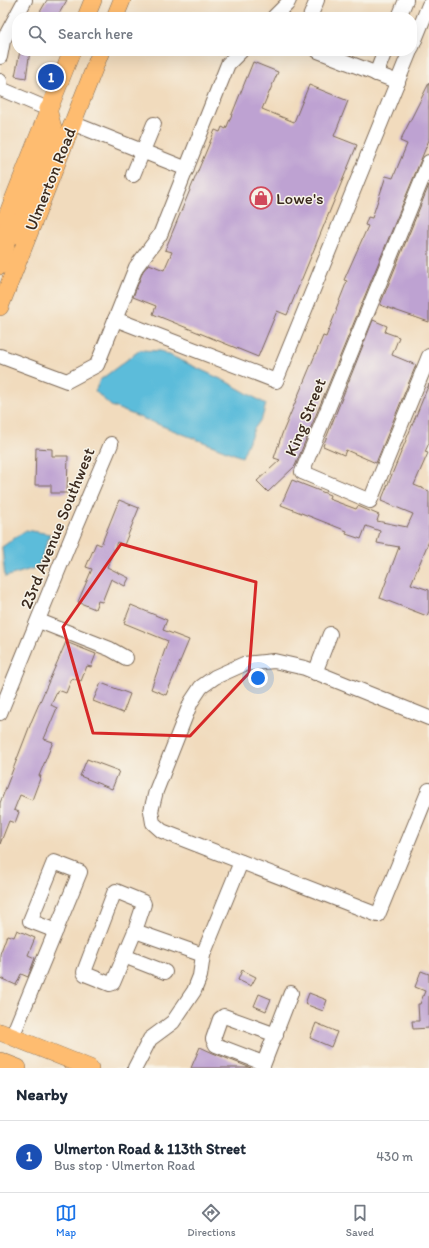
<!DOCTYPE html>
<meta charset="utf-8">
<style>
body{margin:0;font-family:Itim,sans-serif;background:#f2f2f3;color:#1f2937}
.you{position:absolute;left:258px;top:678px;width:14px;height:14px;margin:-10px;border:3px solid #fff;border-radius:50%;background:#1a73e8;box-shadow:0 0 0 6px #1a73e833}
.badge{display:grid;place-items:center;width:26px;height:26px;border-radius:50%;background:#1a73e8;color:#fff;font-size:13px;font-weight:700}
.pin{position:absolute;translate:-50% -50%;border:2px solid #fff;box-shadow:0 1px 4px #0006}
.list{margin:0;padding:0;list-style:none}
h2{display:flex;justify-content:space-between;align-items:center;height:52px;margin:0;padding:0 16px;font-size:17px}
h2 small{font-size:13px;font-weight:400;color:#747a83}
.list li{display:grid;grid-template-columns:26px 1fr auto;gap:12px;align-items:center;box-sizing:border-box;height:72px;padding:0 16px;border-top:1px solid #e0e1e3}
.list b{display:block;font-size:15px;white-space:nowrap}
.list p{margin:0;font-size:13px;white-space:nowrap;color:#747a83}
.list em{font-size:13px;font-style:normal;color:#747a83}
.icon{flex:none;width:22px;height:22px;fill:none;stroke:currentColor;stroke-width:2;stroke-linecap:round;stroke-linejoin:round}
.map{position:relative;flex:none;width:429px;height:1068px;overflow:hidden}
.search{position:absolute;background:#fff;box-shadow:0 4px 16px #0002;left:12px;right:12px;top:12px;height:44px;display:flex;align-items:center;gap:10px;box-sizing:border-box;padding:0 14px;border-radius:16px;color:#747a83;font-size:15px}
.sheet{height:124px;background:#fff}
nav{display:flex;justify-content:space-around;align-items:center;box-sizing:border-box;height:56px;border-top:1px solid #e0e1e3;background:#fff;font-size:11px;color:#747a83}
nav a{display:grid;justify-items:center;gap:2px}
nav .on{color:#1a73e8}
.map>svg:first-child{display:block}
</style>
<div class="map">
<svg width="429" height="1068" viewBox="0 0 429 1068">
<rect width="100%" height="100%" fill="#f7f3e8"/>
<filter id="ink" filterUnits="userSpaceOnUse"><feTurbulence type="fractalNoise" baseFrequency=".025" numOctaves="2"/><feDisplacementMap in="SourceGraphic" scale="8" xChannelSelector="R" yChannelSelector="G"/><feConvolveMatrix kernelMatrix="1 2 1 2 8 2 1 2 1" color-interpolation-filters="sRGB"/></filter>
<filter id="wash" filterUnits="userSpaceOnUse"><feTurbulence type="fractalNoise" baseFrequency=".012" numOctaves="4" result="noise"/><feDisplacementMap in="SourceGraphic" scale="16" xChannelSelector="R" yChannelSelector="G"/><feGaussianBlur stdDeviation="0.9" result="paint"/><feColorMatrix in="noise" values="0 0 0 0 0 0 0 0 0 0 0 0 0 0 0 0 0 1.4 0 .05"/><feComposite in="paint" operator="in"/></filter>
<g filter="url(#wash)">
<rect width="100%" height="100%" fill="#f1dbbd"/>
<g fill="#5cbcda" stroke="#4c737c">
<polygon points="140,350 161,351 227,382 266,404 262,418 254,429 242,457 111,406 95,391 100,380"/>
<polygon points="26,530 50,534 38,567 5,577 2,547"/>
</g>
<g id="blocks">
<g fill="#bea2d2">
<polygon points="47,0 67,0 57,17 37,17"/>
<polygon points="20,51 30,51 26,78 15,76"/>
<polygon points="253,62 278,72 262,109 294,122 309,85 348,101 334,136 357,145 287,315 277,311 258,357 153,314 156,306 133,297 143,271 149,264 164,270 172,252 165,250 215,130 220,132 222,127 226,129"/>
<polygon points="429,83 429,140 295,466 268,492 257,481 280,460 274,458 282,434 323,336 326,337 337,309 336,309 347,281 344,280 368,226 365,225 368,217 372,218 386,176 393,178 407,144 400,141"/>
<polygon points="429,185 429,322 380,305"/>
<polygon points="373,320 387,326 385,332 399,337 392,355 416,365 376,463 346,450 344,455 323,446"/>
<polygon points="429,384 429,443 425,452 428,453 414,485 429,491 429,541 411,584 429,590 429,611 427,616 380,598 399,547 377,543 380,531 366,526 361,539 346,534 347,531 281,505 292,480 330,495 329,499 356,509 358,506 379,515 377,521 407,527 413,514 381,501"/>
<polygon points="36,448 52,449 52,456 68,456 67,493 51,493 51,485 35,485"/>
<polygon points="119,500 139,508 124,545 117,542 107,567 129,578 125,586 111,579 102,602 98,601 95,609 78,602 92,569 86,567 96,543 101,545"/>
<polygon points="131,605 167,620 163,630 189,640 166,695 151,689 168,641 124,623"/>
<polygon points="66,642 96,654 91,667 87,666 81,681 72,678 66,693 58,690 51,705 57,708 44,739 53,742 39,776 41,776 32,800 20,795 14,810 19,812 15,823 9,821 0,844 0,803 32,720"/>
<polygon points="101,683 130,694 123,713 93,701"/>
<polygon points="87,759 119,771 112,789 80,776"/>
<polygon points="17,930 35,938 28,955 35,958 28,977 21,974 16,985 0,978 0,954 7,935 14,937"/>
<polygon points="242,970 256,977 251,986 238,980"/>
<polygon points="421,971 429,974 429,1028 413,1029 412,1021 419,1021 418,1004 420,1004 425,991 415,987"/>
<polygon points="309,993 327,1000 323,1011 305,1004"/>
<polygon points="259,994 271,999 266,1011 254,1006"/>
<polygon points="316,1023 337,1032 331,1047 310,1038"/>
<polygon points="200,1047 213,1053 251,1068 191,1068"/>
</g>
</g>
</g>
<g filter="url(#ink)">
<use href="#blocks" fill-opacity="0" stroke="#7b6856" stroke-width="1"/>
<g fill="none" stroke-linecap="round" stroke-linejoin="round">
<g stroke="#7b6856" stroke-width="16">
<g id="minor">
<polyline points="274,17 287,4 289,0"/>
<polyline points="310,17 317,0"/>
<polyline points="399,17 406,0"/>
<polyline points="412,47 429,5"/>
<polyline points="318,51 398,82"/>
<polyline points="0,57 3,41 25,0"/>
<polyline points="376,74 385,51"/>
<polyline points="0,81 1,89 48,109"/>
<polyline points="72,123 187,169"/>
<polyline points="429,162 302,472 370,501 429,356"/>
<polyline points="133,175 154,124"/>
<polyline points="115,319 276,381 410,51"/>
<polyline points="0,356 67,381 97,365 136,267 160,235 228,64 241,51"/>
<polyline points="39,621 110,649 126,658"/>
<polyline points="315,673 330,634"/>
<polyline points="0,713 75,529 111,444"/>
<polyline points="429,718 305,668 274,661 244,664 215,677 201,687 191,702 156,791 151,811 153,823 162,831 378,915 429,790"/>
<polyline points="135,931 113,983 110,984 85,974 84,972 114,893 116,891 143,902 144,904 135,931 203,955"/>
<polyline points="124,956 165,972"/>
<polyline points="12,1037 80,872 54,862 30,921 56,931"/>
<polyline points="263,1063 216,1045 213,1039 220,1019 224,1016 276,1035"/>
<polyline points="135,1068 150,1039 173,1022 194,991 200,976 203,955 241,862"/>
<polyline points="262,1068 291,993"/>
</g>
</g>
<g stroke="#7b6856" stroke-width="18">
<g id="major">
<polyline points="86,17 93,0"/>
<polyline points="115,17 122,0"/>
<polyline points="0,233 72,51"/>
<polyline points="22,238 23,215 54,132 48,109"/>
<polyline points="0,266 4,257 10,220"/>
<polyline points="0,307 101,51"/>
<polyline points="0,1032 90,1068"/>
<polyline points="0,1061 18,1068"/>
</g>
</g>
<use href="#minor" stroke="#fff" stroke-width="14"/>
<use href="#major" stroke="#febc70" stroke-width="17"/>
</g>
</g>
<path fill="none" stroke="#d62828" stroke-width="3" stroke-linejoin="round" d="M 121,544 L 256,582 L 249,673 L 190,736 L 93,733 L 63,627 Z"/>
<defs>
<g id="shop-ring" transform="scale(1.15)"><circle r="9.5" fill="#f7f3e8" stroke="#d1495b" stroke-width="1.5"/><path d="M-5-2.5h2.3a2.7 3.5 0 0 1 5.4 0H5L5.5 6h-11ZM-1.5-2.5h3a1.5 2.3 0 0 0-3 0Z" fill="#d1495b"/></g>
</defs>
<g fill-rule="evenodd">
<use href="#shop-ring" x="261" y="198"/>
</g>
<g text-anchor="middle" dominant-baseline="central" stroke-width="3" stroke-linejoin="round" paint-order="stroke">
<g font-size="17" fill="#3b2a1e" stroke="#f7f3e8">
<text transform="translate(50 179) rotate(-68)">Ulmerton Road</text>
<text transform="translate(305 417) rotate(-68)">King Street</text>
<text transform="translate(57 528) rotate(-68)">23rd Avenue Southwest</text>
</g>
<g font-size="17" fill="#3b2a1e" stroke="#f7f3e8" text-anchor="start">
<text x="276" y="198">Lowe's</text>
</g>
</g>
</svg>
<div class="you"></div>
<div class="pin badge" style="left:51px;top:77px;background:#1a4fb4">1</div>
<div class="search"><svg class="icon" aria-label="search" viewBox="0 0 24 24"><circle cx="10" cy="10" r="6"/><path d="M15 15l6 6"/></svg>Search here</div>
</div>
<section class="sheet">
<h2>Nearby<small></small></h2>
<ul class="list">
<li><span class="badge" style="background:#1a4fb4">1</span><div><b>Ulmerton Road &amp; 113th Street</b><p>Bus stop · Ulmerton Road</p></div><em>430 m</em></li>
</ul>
</section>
<nav>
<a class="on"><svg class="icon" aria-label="map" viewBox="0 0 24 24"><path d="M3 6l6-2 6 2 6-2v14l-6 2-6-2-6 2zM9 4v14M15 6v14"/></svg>Map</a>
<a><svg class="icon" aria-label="directions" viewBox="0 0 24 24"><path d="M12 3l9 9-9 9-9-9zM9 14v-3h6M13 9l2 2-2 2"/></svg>Directions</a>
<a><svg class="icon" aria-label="saved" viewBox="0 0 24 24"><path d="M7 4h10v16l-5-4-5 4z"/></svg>Saved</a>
</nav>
